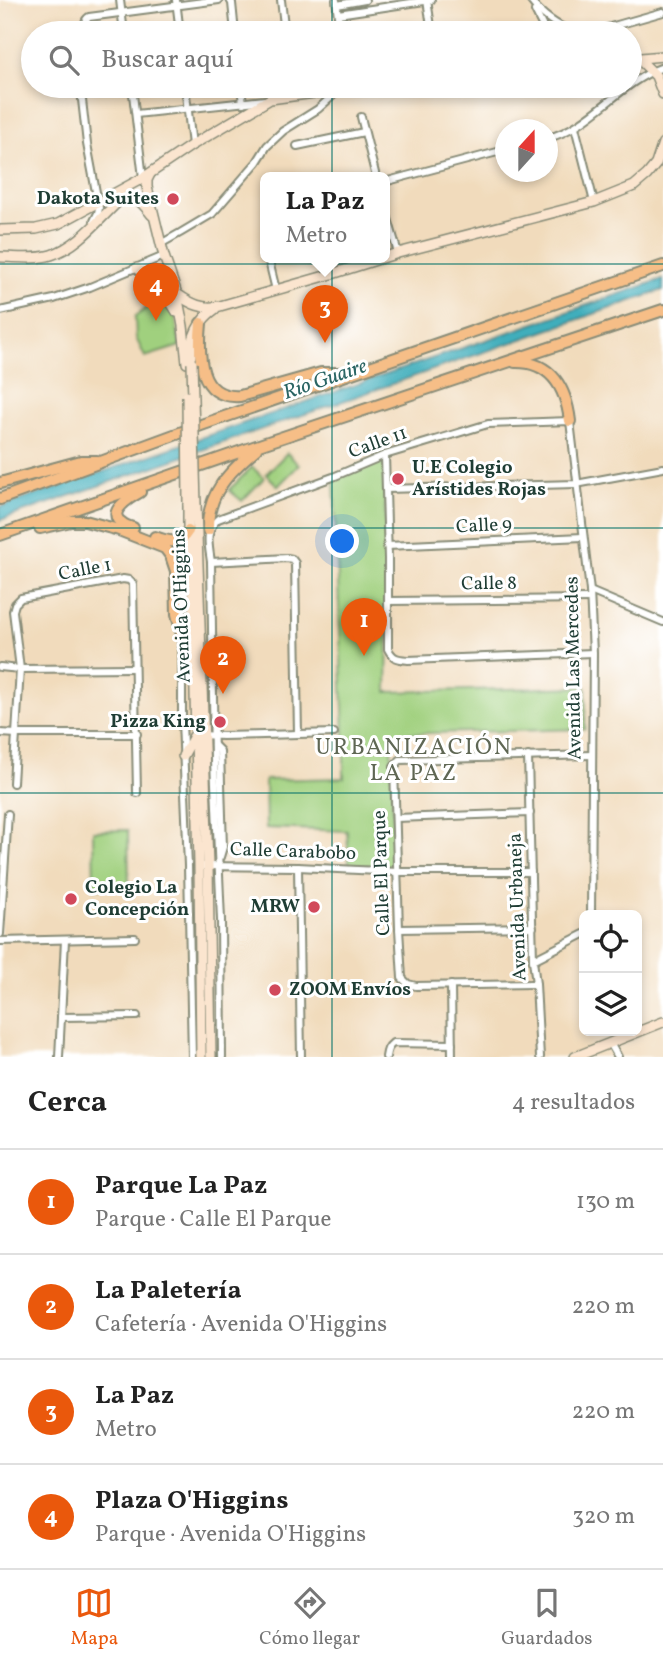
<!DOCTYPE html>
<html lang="es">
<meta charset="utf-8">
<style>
body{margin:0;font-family:Vollkorn,serif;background:#f6f6f6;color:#222}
.controls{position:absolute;right:21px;bottom:21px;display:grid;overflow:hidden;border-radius:10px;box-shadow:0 4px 10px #0003}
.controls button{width:63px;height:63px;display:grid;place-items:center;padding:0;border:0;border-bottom:2px solid #e0e0e0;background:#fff;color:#222;font:35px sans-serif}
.compass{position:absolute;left:495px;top:119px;width:63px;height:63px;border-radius:50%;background:#fff;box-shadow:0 4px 10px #0003;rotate:21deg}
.you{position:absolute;left:343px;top:542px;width:24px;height:24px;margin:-18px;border:5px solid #fff;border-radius:50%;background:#1a73e8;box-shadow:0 0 0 10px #1a73e833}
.badge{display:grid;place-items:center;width:46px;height:46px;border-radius:50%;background:#ea580c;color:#fff;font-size:23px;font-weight:700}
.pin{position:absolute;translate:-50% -58px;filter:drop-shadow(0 2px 4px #0008)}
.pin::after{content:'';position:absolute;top:37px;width:24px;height:21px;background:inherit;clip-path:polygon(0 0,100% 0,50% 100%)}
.popup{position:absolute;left:260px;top:172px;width:130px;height:91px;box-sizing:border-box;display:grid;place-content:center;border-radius:10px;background:#fff;filter:drop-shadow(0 2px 5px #0005);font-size:23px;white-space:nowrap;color:#767676}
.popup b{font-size:26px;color:#222}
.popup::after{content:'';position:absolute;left:50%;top:100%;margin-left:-14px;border:14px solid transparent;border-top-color:#fff}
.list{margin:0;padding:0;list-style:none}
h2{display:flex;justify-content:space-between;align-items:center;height:91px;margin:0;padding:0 28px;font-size:30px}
h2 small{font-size:23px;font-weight:400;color:#767676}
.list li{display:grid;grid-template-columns:46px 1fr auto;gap:21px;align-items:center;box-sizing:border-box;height:105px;padding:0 28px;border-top:2px solid #e0e0e0}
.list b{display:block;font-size:26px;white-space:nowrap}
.list p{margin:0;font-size:23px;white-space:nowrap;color:#767676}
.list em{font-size:23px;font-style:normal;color:#767676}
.icon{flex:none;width:38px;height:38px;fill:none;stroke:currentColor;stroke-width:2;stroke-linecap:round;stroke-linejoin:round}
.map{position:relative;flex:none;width:663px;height:1057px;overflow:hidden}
.search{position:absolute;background:#fff;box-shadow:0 4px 10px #0003;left:21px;right:21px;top:21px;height:77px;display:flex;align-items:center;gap:18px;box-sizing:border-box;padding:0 24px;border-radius:38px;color:#767676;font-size:26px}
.sheet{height:511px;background:#fff}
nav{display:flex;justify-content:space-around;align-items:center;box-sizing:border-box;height:98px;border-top:2px solid #e0e0e0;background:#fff;font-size:19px;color:#767676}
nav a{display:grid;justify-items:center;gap:4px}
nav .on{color:#ea580c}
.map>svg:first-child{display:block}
</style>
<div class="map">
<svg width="663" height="1057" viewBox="0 0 663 1057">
<rect width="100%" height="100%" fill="#fff"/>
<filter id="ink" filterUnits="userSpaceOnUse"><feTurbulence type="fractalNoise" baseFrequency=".0143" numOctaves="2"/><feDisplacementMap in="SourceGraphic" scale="14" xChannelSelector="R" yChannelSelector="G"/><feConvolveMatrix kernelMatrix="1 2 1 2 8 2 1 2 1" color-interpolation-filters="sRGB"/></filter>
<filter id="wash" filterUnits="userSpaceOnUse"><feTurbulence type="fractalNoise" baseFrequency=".00686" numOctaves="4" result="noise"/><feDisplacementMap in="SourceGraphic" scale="28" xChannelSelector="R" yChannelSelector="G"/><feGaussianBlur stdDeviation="1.57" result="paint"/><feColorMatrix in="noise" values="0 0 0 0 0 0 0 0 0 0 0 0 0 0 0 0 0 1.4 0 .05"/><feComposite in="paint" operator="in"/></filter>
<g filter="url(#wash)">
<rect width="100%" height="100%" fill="#f1dbbc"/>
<g fill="#a0d07e" stroke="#608659" stroke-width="2">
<polygon points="147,289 154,289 175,314 180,346 145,357 136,338 135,317 149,306"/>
<polygon points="287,453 299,465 278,486 266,474"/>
<polygon points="384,458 388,625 387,692 586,687 585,729 391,734 394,868 349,865 347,831 266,828 265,780 344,778 344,735 334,479"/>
<polygon points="252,467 264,478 242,501 229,490"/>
<polygon points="128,830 129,887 94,888 93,831"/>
</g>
<polygon fill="#3faebc" stroke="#2f7678" stroke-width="2" points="663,279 663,290 0,520 0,507"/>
</g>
<g filter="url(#ink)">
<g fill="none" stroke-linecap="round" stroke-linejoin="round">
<g stroke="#888c78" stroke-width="10">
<g id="minor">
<polyline points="120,0 124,33"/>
<polyline points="176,0 180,33"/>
<polyline points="230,0 232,3 235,33"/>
<polyline points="281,0 285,33"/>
<polyline points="336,0 340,33"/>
<polyline points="427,0 432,33"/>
<path d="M 530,0 C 542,16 557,26 575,33"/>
<polyline points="337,5 365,0"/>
<polyline points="535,11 546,33"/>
<polyline points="338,14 431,0"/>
<path d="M 86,33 C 85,26 83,21 89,17 L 219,0"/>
<polyline points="589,33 663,12"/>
<polyline points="82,86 81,91 87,144 99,208 98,213 94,221"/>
<polyline points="132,86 143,178"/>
<polyline points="185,86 192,145"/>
<polyline points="241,86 243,103"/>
<polyline points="136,114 265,100"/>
<polyline points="361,117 376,177"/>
<polyline points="575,127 594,202"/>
<path d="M 548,138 C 592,126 620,82 663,67"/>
<polyline points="297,146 364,132"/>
<polyline points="384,182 505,150"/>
<polyline points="384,205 398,253"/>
<polyline points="160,242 164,242 180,233 212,214 257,162 267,146 283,131 318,109 339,90"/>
<polyline points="268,257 276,290"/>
<polyline points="0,311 54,299 90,287 164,256"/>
<path d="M 385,455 L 388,559 L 388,649 C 393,659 398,659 408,660 L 593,653"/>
<polyline points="386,489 576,484 663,468"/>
<polyline points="387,546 583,537"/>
<polyline points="211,562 287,558 292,559 295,563 298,734"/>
<polyline points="590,591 663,622"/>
<polyline points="388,601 590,599"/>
<polyline points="182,622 186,581 190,568"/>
<polyline points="182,633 182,721 188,866 192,1057"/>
<polyline points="0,667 20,669 134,668"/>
<polyline points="0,733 17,734 137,734"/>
<polyline points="200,735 223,736 334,733"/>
<polyline points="214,745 220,751 223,847 220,857"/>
<polyline points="528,756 533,960 536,984 540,1057"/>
<polyline points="13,783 20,669 13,611 15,604 21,598 123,579 129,580 133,584 137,793"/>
<polyline points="396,818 530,813"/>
<polyline points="204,866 298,867 398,872 531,872"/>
<polyline points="298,867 301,1057"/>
<polyline points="399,929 533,927"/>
<polyline points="0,934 8,814"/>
<polyline points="0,941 135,938"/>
<polyline points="533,960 584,934"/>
<polyline points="536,984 416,986 408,984 402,978 399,929 394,767 400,760 592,755"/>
<polyline points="451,985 452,1057"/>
<polyline points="61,1017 137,1016"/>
<polyline points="610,1043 618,1057"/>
<polyline points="59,1057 65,940"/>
<path d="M 222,1057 L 221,920 L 214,761 L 211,562 C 209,546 204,531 218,519 L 333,477 L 385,455 L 488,424 L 570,421 L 590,591 L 593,653 L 591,915"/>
<path d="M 386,1057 C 387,1050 388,1047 393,1043 L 452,1044"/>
</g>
</g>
<g stroke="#888c78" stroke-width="12">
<g id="secondary">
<polyline points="638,58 656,76 663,94"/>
<polyline points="630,59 663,56"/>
<polyline points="150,174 147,180 147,187 164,256 177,294 183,326 187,363"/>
<polyline points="0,230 36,229 58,224 143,178 192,145 270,99 367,86"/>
<path d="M 0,257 C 16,257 35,260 51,255 C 79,246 100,218 121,199 C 136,193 143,204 152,215"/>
<polyline points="137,268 163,290 177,312"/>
<path d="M 177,294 C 191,304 203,310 220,306 L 332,274 L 398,253 L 594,202 L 634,186 L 647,175 L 656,164 L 663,143"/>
<path d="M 191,356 C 191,337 199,320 215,309"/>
<polyline points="188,504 188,531 192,562 199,866 201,1057"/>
<polyline points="196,505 208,866 211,1057"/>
<polyline points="183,756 194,736"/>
<polyline points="575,1057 663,1022"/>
</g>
</g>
<g stroke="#888c78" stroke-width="14">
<g id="motorway">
<path d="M 201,323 C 198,355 198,399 240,396 L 321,373 L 341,373"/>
<path d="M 515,362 C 552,361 566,389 570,421"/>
<polyline points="0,483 81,461 97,461"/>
<polyline points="0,499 204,424 663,266"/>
<polyline points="40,528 71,521 85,521 119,530 165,548 171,556 176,571 177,614 182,635"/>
<path d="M 133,528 C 130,527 125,526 122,523 C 105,512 131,497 140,492"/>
<path d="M 208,530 C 207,493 230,471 256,449"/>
<polyline points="0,535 262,444 663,310"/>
<path d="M 155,537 C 168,542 180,545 188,531"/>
</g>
</g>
<use href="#minor" stroke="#fff" stroke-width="6"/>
<use href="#secondary" stroke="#fbe5cf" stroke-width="9"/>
<use href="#motorway" stroke="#f6be87" stroke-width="10"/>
<g stroke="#888c78" stroke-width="12" stroke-linecap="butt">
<g id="secondary-bridge">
<polyline points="192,363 196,505"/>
<polyline points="187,396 188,504"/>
</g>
</g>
<use href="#secondary-bridge" stroke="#fbe5cf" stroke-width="9"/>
</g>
</g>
<path fill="none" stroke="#0f766e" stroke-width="2" stroke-opacity="0.55" d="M 332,0 L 332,33M 332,86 L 332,1057M 0,264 L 663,264M 0,528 L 663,528M 0,793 L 663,793"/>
<g fill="#d1495b" stroke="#fff" stroke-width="2.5">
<circle cx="173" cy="199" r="7"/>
<circle cx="398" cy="479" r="7"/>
<circle cx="220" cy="722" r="7"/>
<circle cx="71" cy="899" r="7"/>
<circle cx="314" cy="907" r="7"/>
<circle cx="275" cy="990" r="7"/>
</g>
<g text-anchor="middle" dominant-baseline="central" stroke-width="6" stroke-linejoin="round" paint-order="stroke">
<g font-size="19" font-weight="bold" fill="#1f3d34" stroke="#fff" text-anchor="end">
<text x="159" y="199">Dakota Suites</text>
<text x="412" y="468" text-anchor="start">U.E Colegio<tspan x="412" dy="22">Arístides Rojas</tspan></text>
<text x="206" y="722">Pizza King</text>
<text x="85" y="888" text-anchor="start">Colegio La<tspan x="85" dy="22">Concepción</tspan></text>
<text x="300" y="907">MRW</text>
<text x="289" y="990" text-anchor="start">ZOOM Envíos</text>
</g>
<g font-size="19" fill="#1f3d34" stroke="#fff">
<text transform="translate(378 443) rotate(-20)">Calle 11</text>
<text transform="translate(484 526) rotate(-3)">Calle 9</text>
<text transform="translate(85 570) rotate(-11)">Calle 1</text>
<text transform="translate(489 584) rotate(-1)">Calle 8</text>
<text transform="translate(182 606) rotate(-92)">Avenida O'Higgins</text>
<text transform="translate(574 668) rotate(-91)">Avenida Las Mercedes</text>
<text transform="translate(293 852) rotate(2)">Calle Carabobo</text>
<text transform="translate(382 873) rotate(-92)">Calle El Parque</text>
<text transform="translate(518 907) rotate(-92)">Avenida Urbaneja</text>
</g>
<g font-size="21" font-style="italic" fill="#2a6564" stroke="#fff">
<text transform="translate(325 380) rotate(-19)">Río Guaire</text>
</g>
<g font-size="23" letter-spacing="2" fill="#5f6754" stroke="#fff">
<text x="414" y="748">URBANIZACIÓN<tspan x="414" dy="26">LA PAZ</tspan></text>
</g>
</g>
</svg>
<div class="controls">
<button><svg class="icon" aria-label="locate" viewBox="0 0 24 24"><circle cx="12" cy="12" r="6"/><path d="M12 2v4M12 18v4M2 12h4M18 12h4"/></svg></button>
<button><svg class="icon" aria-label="layers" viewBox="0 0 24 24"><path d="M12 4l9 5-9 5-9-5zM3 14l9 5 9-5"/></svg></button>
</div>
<svg class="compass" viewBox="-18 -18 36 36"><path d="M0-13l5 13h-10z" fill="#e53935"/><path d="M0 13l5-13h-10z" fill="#767676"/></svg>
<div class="you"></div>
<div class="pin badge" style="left:364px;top:656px">1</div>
<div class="pin badge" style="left:223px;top:694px">2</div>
<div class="pin badge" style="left:325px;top:343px">3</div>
<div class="popup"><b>La Paz</b>Metro</div>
<div class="pin badge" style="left:156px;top:321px">4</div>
<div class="search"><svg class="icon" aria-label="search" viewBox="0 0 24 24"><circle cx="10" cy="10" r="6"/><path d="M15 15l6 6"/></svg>Buscar aquí</div>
</div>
<section class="sheet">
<h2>Cerca<small>4 resultados</small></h2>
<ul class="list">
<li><span class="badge">1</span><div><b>Parque La Paz</b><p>Parque · Calle El Parque</p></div><em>130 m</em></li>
<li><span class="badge">2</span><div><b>La Paletería</b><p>Cafetería · Avenida O'Higgins</p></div><em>220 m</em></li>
<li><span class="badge">3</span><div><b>La Paz</b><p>Metro</p></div><em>220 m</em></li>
<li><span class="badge">4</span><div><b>Plaza O'Higgins</b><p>Parque · Avenida O'Higgins</p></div><em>320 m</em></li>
</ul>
</section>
<nav>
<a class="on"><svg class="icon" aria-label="map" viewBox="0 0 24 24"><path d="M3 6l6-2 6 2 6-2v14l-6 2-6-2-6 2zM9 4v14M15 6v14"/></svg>Mapa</a>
<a><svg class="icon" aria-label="directions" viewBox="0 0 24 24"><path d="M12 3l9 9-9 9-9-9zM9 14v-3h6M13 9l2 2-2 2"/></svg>Cómo llegar</a>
<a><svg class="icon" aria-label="saved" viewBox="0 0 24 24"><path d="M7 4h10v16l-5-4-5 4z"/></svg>Guardados</a>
</nav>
